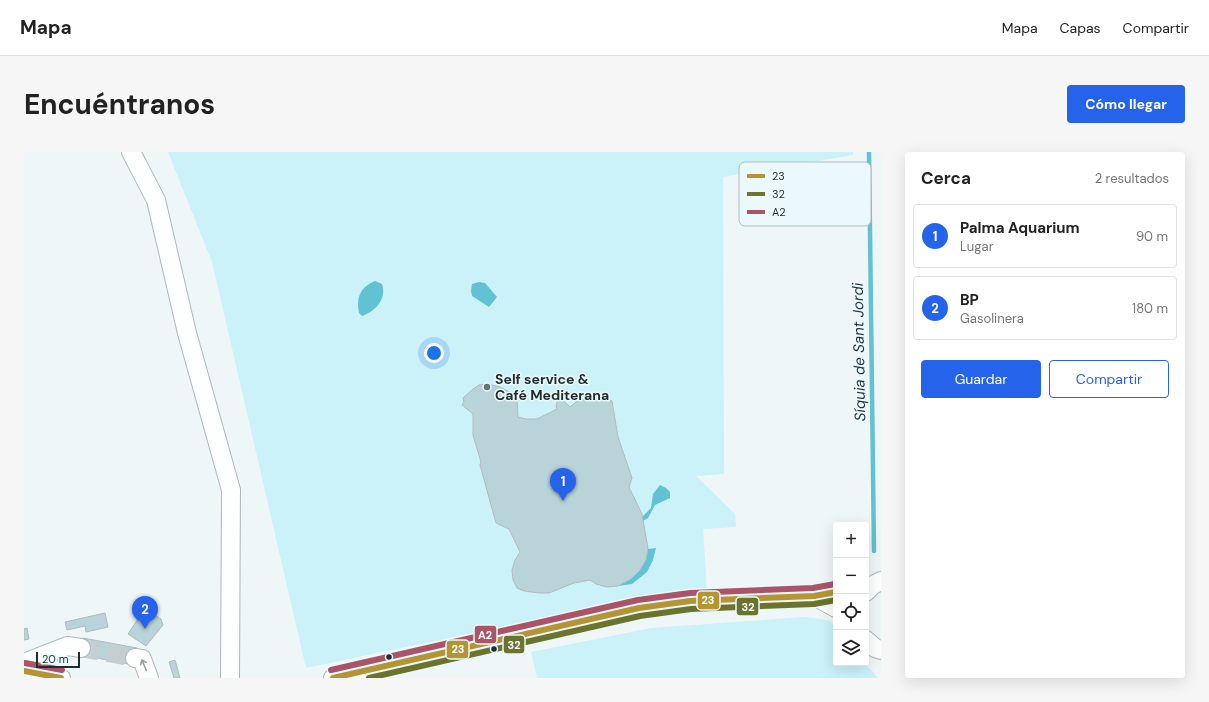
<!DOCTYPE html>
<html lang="es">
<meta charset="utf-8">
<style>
body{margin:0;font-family:"DM Sans",sans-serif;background:#f6f6f6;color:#222}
.controls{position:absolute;right:12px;bottom:12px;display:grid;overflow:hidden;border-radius:4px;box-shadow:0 4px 16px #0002}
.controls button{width:36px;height:36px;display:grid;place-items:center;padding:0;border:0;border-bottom:1px solid #e0e0e0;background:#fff;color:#222;font:20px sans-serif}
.scale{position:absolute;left:12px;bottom:10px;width:44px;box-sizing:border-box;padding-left:4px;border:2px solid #1e2c2e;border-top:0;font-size:11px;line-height:14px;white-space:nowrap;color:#1e2c2e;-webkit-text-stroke:3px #ebf9fc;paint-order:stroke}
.you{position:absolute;left:410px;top:201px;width:14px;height:14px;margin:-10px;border:3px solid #fff;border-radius:50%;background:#1a73e8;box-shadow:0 0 0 6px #1a73e833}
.badge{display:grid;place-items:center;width:26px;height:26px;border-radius:50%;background:#2563eb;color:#fff;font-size:13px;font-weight:700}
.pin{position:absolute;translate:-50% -33px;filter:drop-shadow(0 1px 2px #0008)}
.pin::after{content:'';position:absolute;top:21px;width:14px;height:12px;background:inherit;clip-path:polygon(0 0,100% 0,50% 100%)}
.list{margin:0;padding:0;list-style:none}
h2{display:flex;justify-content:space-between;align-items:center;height:52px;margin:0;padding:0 16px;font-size:17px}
h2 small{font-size:13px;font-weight:400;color:#767676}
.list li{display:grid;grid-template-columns:26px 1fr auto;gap:12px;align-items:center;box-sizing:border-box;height:64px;margin:0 8px 8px;padding:0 8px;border:1px solid #e0e0e0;border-radius:4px}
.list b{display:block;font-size:15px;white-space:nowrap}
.list p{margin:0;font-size:13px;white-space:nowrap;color:#767676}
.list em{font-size:13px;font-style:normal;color:#767676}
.actions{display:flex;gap:8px;padding:12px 16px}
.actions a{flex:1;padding:9px 0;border:1px solid #2563eb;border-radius:4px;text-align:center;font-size:14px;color:#2563eb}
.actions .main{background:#2563eb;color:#fff}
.icon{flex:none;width:22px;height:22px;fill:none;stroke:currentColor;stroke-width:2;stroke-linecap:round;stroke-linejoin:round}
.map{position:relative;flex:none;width:857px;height:526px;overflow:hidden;border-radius:4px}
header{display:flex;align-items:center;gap:24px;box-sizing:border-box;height:56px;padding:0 20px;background:#fff;border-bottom:1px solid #e0e0e0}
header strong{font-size:19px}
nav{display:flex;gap:22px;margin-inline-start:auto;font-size:14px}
.intro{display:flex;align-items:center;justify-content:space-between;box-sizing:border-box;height:96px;padding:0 24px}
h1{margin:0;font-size:28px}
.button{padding:10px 18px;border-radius:4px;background:#2563eb;color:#fff;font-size:14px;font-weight:700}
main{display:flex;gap:24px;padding:0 24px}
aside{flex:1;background:#fff;border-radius:4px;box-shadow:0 4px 16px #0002}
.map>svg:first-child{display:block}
</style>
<header>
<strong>Mapa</strong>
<nav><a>Mapa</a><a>Capas</a><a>Compartir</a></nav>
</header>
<div class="intro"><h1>Encuéntranos</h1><a class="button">Cómo llegar</a></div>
<main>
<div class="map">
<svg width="857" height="526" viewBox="0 0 857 526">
<rect width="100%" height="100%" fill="#eff6f8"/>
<g fill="#cbf1f9">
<polygon points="144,0 829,0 829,3 699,25 700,322 672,324 711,362 712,375 679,377 683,440 606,448 282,516 188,110"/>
<path d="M 781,465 L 804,468 L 812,474 L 812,511 C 834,511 840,506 854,526 L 513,526 L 507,500 L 627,476 Z"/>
</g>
<g fill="#60c2d2">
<path d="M 351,129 L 358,132 C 363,148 351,159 338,164 L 335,161 C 332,146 336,135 351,129 Z"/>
<polygon points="455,130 461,131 473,145 465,155 448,144 447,139 448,132"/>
<polygon points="636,333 642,336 646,340 646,346 631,353 624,366 619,369 618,365 627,356 629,342"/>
<path d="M 632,396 L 629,408 L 623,420 L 608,432 L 594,434 C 612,424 620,418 624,397 Z"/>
</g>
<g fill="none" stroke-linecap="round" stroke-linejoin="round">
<polyline stroke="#60c2d2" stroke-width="4.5" points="845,0 850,399"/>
</g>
<g fill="#b9d4d9" stroke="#b1bbbe">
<polygon points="463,232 476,235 489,242 493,247 494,265 502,267 513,267 533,257 532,254 533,250 536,248 540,249 546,255 552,250 561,247 579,246 588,249 594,285 608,326 605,335 618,362 624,397 622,408 616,418 607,427 594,434 583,435 572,432 566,428 550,431 525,441 515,441 500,439 493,436 489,428 488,418 491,408 496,400 485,377 472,371 456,313 457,310 449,283 449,262 438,253 440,250 439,246 449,237 455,233"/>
<polygon points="121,456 137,467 139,473 122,494 104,482"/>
<polygon points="81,461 84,475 62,480 61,474 43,478 41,470"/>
<polygon points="3,476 5,487 0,488 0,477"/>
<polygon points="59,486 113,496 110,513 56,503"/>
<polygon points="151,508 156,526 150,526 145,510"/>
</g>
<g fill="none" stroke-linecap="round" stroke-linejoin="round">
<polyline stroke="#c5ced0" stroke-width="18" stroke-dasharray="18 9" stroke-linecap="butt" points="57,496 111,506"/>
<g stroke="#afb8bb" stroke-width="20">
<g id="minor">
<polyline points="107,0 132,48 163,181 207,338 206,526"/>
<polyline points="842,440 849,433 857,429"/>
<polyline points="790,444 812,456"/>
<polyline points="842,488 851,496 857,498"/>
<polyline points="111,506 118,507 125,526"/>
<polyline points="0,511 43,494 57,496"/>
<polyline points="0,519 37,526"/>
<polyline points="309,526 615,456 666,449 790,444 812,440"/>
</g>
</g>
<use href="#minor" stroke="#fdfefe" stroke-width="18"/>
<g stroke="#ebf9fc" stroke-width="9">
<g id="bus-1">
<polyline points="0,519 37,526"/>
<polyline points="309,526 615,456 666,449 790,444 812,440"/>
</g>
</g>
<g stroke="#ebf9fc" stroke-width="9">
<polyline id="bus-2" points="345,526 616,464 667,457 790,452 812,448"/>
</g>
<g stroke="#ebf9fc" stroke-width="9">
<g id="bus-3">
<polyline points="1,511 38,518"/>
<polyline points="307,518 614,448 666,441 789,436 811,432"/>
</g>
</g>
<use href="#bus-1" stroke="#b39633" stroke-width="6"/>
<use href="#bus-2" stroke="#6b742c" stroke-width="6"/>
<use href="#bus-3" stroke="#ab5468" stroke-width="6"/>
</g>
<defs><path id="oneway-shaft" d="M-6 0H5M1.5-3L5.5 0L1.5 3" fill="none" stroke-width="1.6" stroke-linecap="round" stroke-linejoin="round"/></defs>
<use stroke="#99a0a0" href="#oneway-shaft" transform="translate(120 513) rotate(-113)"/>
<circle fill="#677375" stroke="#ebf9fc" stroke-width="1.5" cx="463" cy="235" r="4"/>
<g fill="#1e2c2e" stroke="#ebf9fc" stroke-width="1.5">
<circle cx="470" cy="497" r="3.5"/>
<circle cx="365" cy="505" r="3.5"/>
</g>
<g text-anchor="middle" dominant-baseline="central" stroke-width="3" stroke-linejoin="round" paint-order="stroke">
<g font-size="14" font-weight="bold" fill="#1e2c2e" stroke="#ebf9fc" text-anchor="start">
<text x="471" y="227">Self service &amp;<tspan x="471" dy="16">Café Mediterana</tspan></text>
</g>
<g font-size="15" font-style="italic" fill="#1d3337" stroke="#ebf9fc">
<text transform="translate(835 200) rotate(-91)">Síquia de Sant Jordi</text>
</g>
</g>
<rect x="715" y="10" width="132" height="64" rx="6" fill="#ebf9fc" stroke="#aebcbe" stroke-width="1"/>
<rect x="723" y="22" width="18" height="4" fill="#b39633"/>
<rect x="723" y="40" width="18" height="4" fill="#6b742c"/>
<rect x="723" y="58" width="18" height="4" fill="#ab5468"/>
<g font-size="11" fill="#1e2c2e">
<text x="748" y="28">23</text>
<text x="748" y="46">32</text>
<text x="748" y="64">A2</text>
</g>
<g stroke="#ebf9fc" stroke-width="1.5">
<rect x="673" y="439" width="23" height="19" rx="4" fill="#b39633"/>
<rect x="712" y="445" width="23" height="19" rx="4" fill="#6b742c"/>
<rect x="450" y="473" width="23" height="19" rx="4" fill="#ab5468"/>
<rect x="479" y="483" width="22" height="19" rx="4" fill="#6b742c"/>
<rect x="422" y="488" width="23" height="19" rx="4" fill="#b39633"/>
</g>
<g font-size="11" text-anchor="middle" font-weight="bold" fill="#fff">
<text x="684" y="452">23</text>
<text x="724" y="459">32</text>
<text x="461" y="487">A2</text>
<text x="490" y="497">32</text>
<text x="434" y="501">23</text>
</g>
</svg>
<div class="controls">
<button>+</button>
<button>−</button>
<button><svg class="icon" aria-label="locate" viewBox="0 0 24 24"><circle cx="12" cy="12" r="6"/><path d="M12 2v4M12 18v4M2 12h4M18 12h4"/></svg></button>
<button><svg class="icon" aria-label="layers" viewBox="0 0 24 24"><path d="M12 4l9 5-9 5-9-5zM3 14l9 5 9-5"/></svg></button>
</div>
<div class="scale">20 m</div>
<div class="you"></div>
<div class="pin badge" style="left:539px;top:349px">1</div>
<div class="pin badge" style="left:121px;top:477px">2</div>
</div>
<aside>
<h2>Cerca<small>2 resultados</small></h2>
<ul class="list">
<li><span class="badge">1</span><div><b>Palma Aquarium</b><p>Lugar</p></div><em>90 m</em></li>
<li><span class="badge">2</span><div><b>BP</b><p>Gasolinera</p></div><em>180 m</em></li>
</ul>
<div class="actions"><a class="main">Guardar</a><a>Compartir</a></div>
</aside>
</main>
